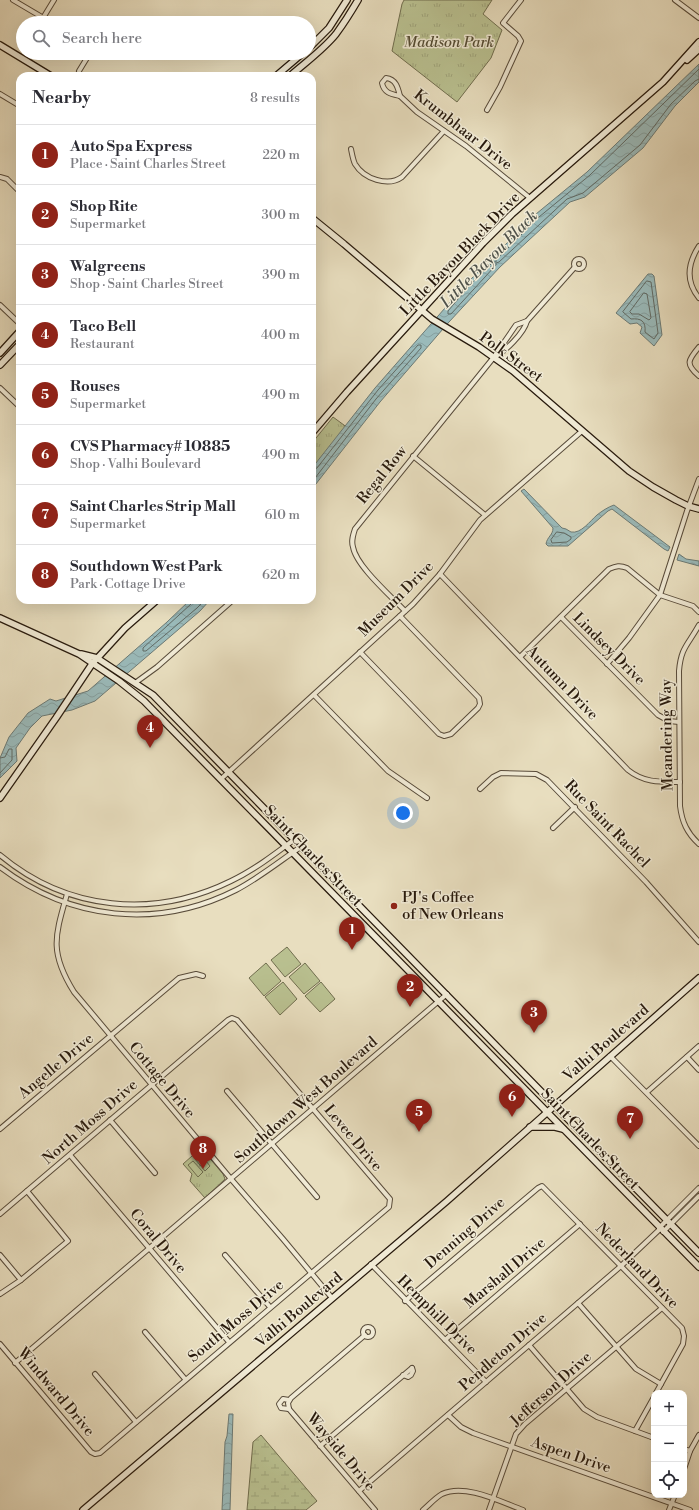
<!DOCTYPE html>
<meta charset="utf-8">
<style>
body{margin:0;font-family:"Libre Bodoni",serif;background:#f7f7f7;color:#2b2b33}
.controls{position:absolute;right:12px;bottom:12px;display:grid;overflow:hidden;border-radius:8px;box-shadow:0 4px 16px #0002}
.controls button{width:36px;height:36px;display:grid;place-items:center;padding:0;border:0;border-bottom:1px solid #e1e1e2;background:#fff;color:#2b2b33;font:20px sans-serif}
.you{position:absolute;left:403px;top:813px;width:14px;height:14px;margin:-10px;border:3px solid #fff;border-radius:50%;background:#1a73e8;box-shadow:0 0 0 6px #1a73e833}
.badge{display:grid;place-items:center;width:26px;height:26px;border-radius:50%;background:#8f2418;color:#fff;font-size:13px;font-weight:700}
.pin{position:absolute;translate:-50% -33px;filter:drop-shadow(0 1px 2px #0008)}
.pin::after{content:'';position:absolute;top:21px;width:14px;height:12px;background:inherit;clip-path:polygon(0 0,100% 0,50% 100%)}
.list{margin:0;padding:0;list-style:none}
h2{display:flex;justify-content:space-between;align-items:center;height:52px;margin:0;padding:0 16px;font-size:17px}
h2 small{font-size:13px;font-weight:400;color:#7c7c81}
.list li{display:grid;grid-template-columns:26px 1fr auto;gap:12px;align-items:center;box-sizing:border-box;height:60px;padding:0 16px;border-top:1px solid #e1e1e2}
.list b{display:block;font-size:15px;white-space:nowrap}
.list p{margin:0;font-size:13px;white-space:nowrap;color:#7c7c81}
.list em{font-size:13px;font-style:normal;color:#7c7c81}
.icon{flex:none;width:22px;height:22px;fill:none;stroke:currentColor;stroke-width:2;stroke-linecap:round;stroke-linejoin:round}
.map{position:relative;flex:none;width:699px;height:1510px;overflow:hidden}
.search{position:absolute;background:#fff;box-shadow:0 4px 16px #0002;left:16px;top:16px;width:300px;height:44px;display:flex;align-items:center;gap:10px;box-sizing:border-box;padding:0 14px;border-radius:22px;color:#7c7c81;font-size:15px}
.panel{position:absolute;background:#fff;box-shadow:0 4px 16px #0002;left:16px;top:72px;width:300px;height:532px;border-radius:12px}
.map>svg:first-child{display:block}
</style>
<div class="map">
<svg width="699" height="1510" viewBox="0 0 699 1510">
<defs>
<pattern id="wetland-marsh" width="20" height="14" patternUnits="userSpaceOnUse"><rect width="20" height="14" fill="#b9c090"/><path d="M1 5h8M5 5V1M11 12h8M15 12V8" fill="none" stroke="#9fa47b"/></pattern>
<pattern id="park-tufts" width="24" height="20" patternUnits="userSpaceOnUse"><rect width="24" height="20" fill="#b9c090"/><path d="M3 7l-1-3M5 7V3M7 7l1-3M15 17l-1-3M17 17v-4M19 17l1-3" fill="none" stroke="#9fa47b"/></pattern>
<pattern id="water-waves" width="16" height="10" patternUnits="userSpaceOnUse"><rect width="16" height="10" fill="#9ababa"/><path d="M0 5q4-4 8 0t8 0" fill="none" stroke="#859f9f"/></pattern>
</defs>
<rect width="100%" height="100%" fill="#e8debf"/>
<filter id="stains"><feTurbulence type="fractalNoise" baseFrequency=".005" numOctaves="4"/><feColorMatrix values="0 0 0 0 .2 0 0 0 0 .09 0 0 0 0 .02 0 0 0 .5 -.17"/></filter>
<radialGradient id="worn" r=".72"><stop offset=".6" stop-color="#630" stop-opacity="0"/><stop offset="1" stop-color="#630" stop-opacity=".3"/></radialGradient>
<polygon fill="url(#wetland-marsh)" stroke="#706d4e" points="261,1435 317,1501 306,1510 247,1510 253,1442"/>
<g fill="url(#park-tufts)" stroke="#706d4e">
<polygon points="404,0 492,0 483,14 502,30 491,58 457,102 392,51 402,4"/>
<polygon points="333,417 348,428 312,471 312,443"/>
<polygon points="201,1148 223,1174 225,1179 205,1198 190,1181 192,1174 183,1164"/>
</g>
<g fill="#b9c090" stroke="#706d4e">
<polygon points="287,947 301,964 285,977 271,960"/>
<polygon points="266,963 281,981 264,996 249,978"/>
<polygon points="305,963 320,981 304,994 289,977"/>
<polygon points="283,982 297,999 280,1015 265,997"/>
<polygon points="321,982 335,999 320,1012 305,996"/>
<polygon points="201,1155 210,1166 205,1171 195,1159"/>
<polygon points="193,1161 203,1172 198,1177 188,1165"/>
</g>
<g fill="url(#water-waves)" stroke="#6c7a75">
<polygon points="699,64 699,82 675,106 643,148 585,197 570,202 500,267 449,322 380,402 312,489 312,468 375,388 466,284 536,214 587,172"/>
<polygon points="648,274 652,274 654,276 662,335 654,346 640,333 642,327 637,323 630,324 616,313"/>
<path d="M 524,489 L 562,528 L 566,529 L 571,532 C 581,534 590,521 597,515 C 602,511 608,507 614,505 L 670,547 L 668,551 L 664,549 L 612,509 L 608,511 L 568,546 L 548,546 L 546,544 C 547,537 553,535 553,528 L 521,491 Z"/>
<polygon points="679,554 686,559 699,561 699,566 677,560"/>
<polygon points="190,600 210,600 200,611 95,701 72,710 42,716 30,728 16,748 17,761 0,778 0,758 9,737 28,713 50,699 56,701 88,691 167,622"/>
<polygon points="229,1414 233,1414 230,1510 222,1510 225,1442 227,1436"/>
</g>
<g fill="none" stroke-linecap="round" stroke-linejoin="round">
<g stroke="#616a64" stroke-width="1">
<polyline points="699,69 590,175 539,217 496,260 496,262 493,262 469,286 448,311 448,314 451,314 496,265 496,263 499,262 567,199 583,193 640,145 671,104 695,81 699,79"/>
<path d="M 647,281 L 651,282 L 658,333 L 654,339 L 645,332 C 646,321 641,318 631,319 L 623,312 Z"/>
<polygon points="644,293 647,294 651,318 649,320 639,314 632,314 630,312"/>
<polyline points="312,470 317,468 378,390 418,345 421,345 421,348 376,399 312,482"/>
<polygon points="557,532 564,533 571,537 571,539 567,542 552,543 551,540"/>
<polyline points="192,600 191,604 143,648 143,651 146,651 197,608 205,600"/>
<polyline points="0,758 5,757 9,749 12,749 12,760 0,773"/>
</g>
<g stroke="#584b3a" stroke-width="6">
<g id="street">
<polyline points="13,0 52,23"/>
<polyline points="675,0 699,18"/>
<polyline points="43,18 54,0"/>
<polyline points="79,71 90,53"/>
<path d="M 386,78 C 396,79 398,88 400,96 C 391,94 384,93 382,83 Z"/>
<polyline points="0,94 20,106"/>
<polyline points="400,96 417,112 466,146 530,198"/>
<polyline points="487,110 500,87 521,41 518,36 503,23 521,0"/>
<path d="M 351,149 C 352,154 353,160 355,164 C 364,179 388,187 402,177 L 444,131"/>
<polyline points="0,177 7,179 20,192"/>
<path d="M 699,246 C 688,263 685,281 699,298"/>
<circle cx="579" cy="264" r="5"/>
<polyline points="0,305 20,324"/>
<path d="M 699,347 C 688,360 685,364 699,376"/>
<path d="M 494,357 C 505,352 524,333 527,321 L 575,267"/>
<polyline points="0,388 20,407"/>
<polyline points="413,456 485,515"/>
<path d="M 440,574 L 628,770 C 644,783 661,782 680,782"/>
<path d="M 405,611 C 392,597 356,566 353,547 C 351,541 353,535 355,529 L 494,357 L 516,325 L 527,321"/>
<polyline points="561,617 658,715 669,721 679,722"/>
<path d="M 699,625 C 688,645 681,647 679,671 L 680,806 C 682,822 687,833 699,844"/>
<polyline points="360,652 439,734 444,736 451,734 478,708 480,704 479,698 400,616"/>
<path d="M 520,657 L 609,569 C 616,566 620,565 627,568 L 660,595 L 693,606 L 699,612"/>
<polyline points="607,664 629,638 660,595 687,511 699,479"/>
<polyline points="135,683 157,667 233,600"/>
<polyline points="314,695 388,771 427,798"/>
<polyline points="221,779 413,604 440,574 480,520 582,431"/>
<polyline points="480,789 493,777 501,773 536,774 547,780 646,882 699,942"/>
<polyline points="553,828 575,807"/>
<path d="M 0,855 C 67,911 154,919 231,881 C 254,870 275,854 295,839"/>
<path d="M 0,867 C 70,920 157,930 236,890 C 259,878 280,861 302,846"/>
<path d="M 67,894 C 55,936 49,952 74,992 L 231,1179 L 283,1239 L 332,1298"/>
<polyline points="610,1056 699,1146"/>
<polyline points="687,1057 699,1070"/>
<polyline points="227,1091 317,1197"/>
<polyline points="647,1092 699,1046"/>
<polyline points="110,1120 155,1173"/>
<polyline points="0,1129 179,978 196,974 203,976"/>
<polyline points="70,1155 229,1342"/>
<polyline points="0,1214 228,1020 232,1018 237,1020 390,1199 389,1207 100,1453 95,1454 91,1452 0,1344"/>
<polyline points="659,1228 699,1188"/>
<polyline points="663,1232 699,1196"/>
<polyline points="0,1255 21,1280"/>
<polyline points="225,1255 270,1307"/>
<polyline points="371,1264 486,1382"/>
<polyline points="0,1294 21,1280 68,1241 27,1191"/>
<polyline points="405,1301 538,1188 542,1186 682,1328 684,1336 683,1344 656,1393"/>
<polyline points="578,1303 636,1369 661,1384"/>
<circle cx="368" cy="1332" r="5"/>
<polyline points="145,1332 185,1379"/>
<polyline points="445,1340 580,1224"/>
<polyline points="529,1345 584,1409 597,1417 654,1438"/>
<polyline points="15,1363 447,994"/>
<polyline points="95,1374 136,1422"/>
<polyline points="403,1375 408,1377 411,1375 413,1371 412,1368"/>
<polyline points="289,1409 375,1510"/>
<polyline points="289,1409 288,1403 291,1398 365,1335"/>
<polyline points="289,1409 281,1408 279,1404 283,1399 289,1400"/>
<polyline points="448,1415 461,1427 473,1433 690,1510"/>
<polyline points="635,1431 654,1397"/>
<polyline points="320,1446 412,1368"/>
<polyline points="684,1449 690,1451"/>
<polyline points="684,1469 690,1451 699,1435"/>
<polyline points="359,1491 578,1303 621,1266 660,1229"/>
<path d="M 423,1510 C 429,1505 435,1498 442,1494 C 465,1483 501,1502 523,1510"/>
<polyline points="489,1510 516,1434 525,1424 662,1308"/>
<polyline points="669,1510 675,1495"/>
</g>
</g>
<g stroke="#281a0d" stroke-width="8">
<g id="secondary">
<polyline points="0,45 51,76"/>
<polyline points="309,48 329,28 347,0"/>
<polyline points="687,60 699,49"/>
<polyline points="276,76 303,53"/>
<path d="M 290,76 C 306,62 323,50 336,34 C 344,23 351,12 358,0"/>
<polyline points="312,218 344,244 432,319 479,347 513,371 629,471 653,487 676,500 688,506 699,509"/>
<polyline points="0,353 20,331"/>
<polyline points="0,365 20,344"/>
<polyline points="312,433 347,392 483,243 512,214 663,82 699,42"/>
<polyline points="0,618 79,654 119,681 144,701 699,1267"/>
<polyline points="81,654 97,658 153,695 699,1253"/>
<polyline points="0,798 56,718 92,664 125,628 157,600"/>
<polyline points="530,1127 555,1127 563,1129"/>
<polyline points="83,1510 447,1201 699,978"/>
</g>
</g>
<use href="#street" stroke="#f0ead5" stroke-width="4"/>
<use href="#secondary" stroke="#f0ead5" stroke-width="5.5"/>
</g>
<circle fill="#8f2418" stroke="#f0ead5" stroke-width="1.5" cx="394" cy="906" r="4"/>
<g text-anchor="middle" dominant-baseline="central" stroke-width="3" stroke-linejoin="round" paint-order="stroke">
<g font-size="15" font-style="italic" fill="#544c34" stroke="#f0ead5">
<text x="449" y="42">Madison Park</text>
</g>
<g font-size="15" fill="#281a0d" stroke="#f0ead5">
<text transform="translate(463 130) rotate(38)">Krumbhaar Drive</text>
<text transform="translate(460 254) rotate(-46)">Little Bayou Black Drive</text>
<text transform="translate(511 357) rotate(36)">Polk Street</text>
<text transform="translate(382 475) rotate(-51)">Regal Row</text>
<text transform="translate(396 599) rotate(-45)">Museum Drive</text>
<text transform="translate(609 649) rotate(45)">Lindsey Drive</text>
<text transform="translate(562 683) rotate(46)">Autumn Drive</text>
<text transform="translate(667 735) rotate(-91)">Meandering Way</text>
<text transform="translate(607 824) rotate(46)">Rue Saint Rachel</text>
<text transform="translate(313 856) rotate(46)">Saint Charles Street</text>
<text transform="translate(606 1043) rotate(-41)">Valhi Boulevard</text>
<text transform="translate(56 1066) rotate(-40)">Angelle Drive</text>
<text transform="translate(162 1080) rotate(50)">Cottage Drive</text>
<text transform="translate(306 1100) rotate(-41)">Southdown West Boulevard</text>
<text transform="translate(90 1122) rotate(-41)">North Moss Drive</text>
<text transform="translate(353 1138) rotate(50)">Levee Drive</text>
<text transform="translate(590 1139) rotate(46)">Saint Charles Street</text>
<text transform="translate(465 1233) rotate(-41)">Denning Drive</text>
<text transform="translate(158 1241) rotate(50)">Coral Drive</text>
<text transform="translate(637 1266) rotate(46)">Nederland Drive</text>
<text transform="translate(505 1273) rotate(-40)">Marshall Drive</text>
<text transform="translate(299 1310) rotate(-40)">Valhi Boulevard</text>
<text transform="translate(437 1315) rotate(45)">Hemphill Drive</text>
<text transform="translate(236 1321) rotate(-40)">South Moss Drive</text>
<text transform="translate(503 1352) rotate(-41)">Pendleton Drive</text>
<text transform="translate(551 1389) rotate(-42)">Jefferson Drive</text>
<text transform="translate(56 1392) rotate(50)">Windward Drive</text>
<text transform="translate(341 1452) rotate(50)">Wayside Drive</text>
<text transform="translate(571 1455) rotate(19)">Aspen Drive</text>
</g>
<g font-size="15" fill="#281a0d" stroke="#f0ead5" text-anchor="start">
<text x="402" y="897">PJ's Coffee<tspan x="402" dy="17">of New Orleans</tspan></text>
</g>
<g font-size="16" font-style="italic" fill="#50524a" stroke="#f0ead5">
<text transform="translate(489 259) rotate(-45)">Little Bayou Black</text>
</g>
</g>
<rect width="100%" height="100%" filter="url(#stains)"/>
<rect width="100%" height="100%" fill="url(#worn)"/>
</svg>
<div class="controls">
<button>+</button>
<button>−</button>
<button><svg class="icon" aria-label="locate" viewBox="0 0 24 24"><circle cx="12" cy="12" r="6"/><path d="M12 2v4M12 18v4M2 12h4M18 12h4"/></svg></button>
</div>
<div class="you"></div>
<div class="pin badge" style="left:352px;top:950px">1</div>
<div class="pin badge" style="left:410px;top:1007px">2</div>
<div class="pin badge" style="left:534px;top:1033px">3</div>
<div class="pin badge" style="left:150px;top:748px">4</div>
<div class="pin badge" style="left:419px;top:1132px">5</div>
<div class="pin badge" style="left:512px;top:1117px">6</div>
<div class="pin badge" style="left:630px;top:1139px">7</div>
<div class="pin badge" style="left:203px;top:1169px">8</div>
<div class="search"><svg class="icon" aria-label="search" viewBox="0 0 24 24"><circle cx="10" cy="10" r="6"/><path d="M15 15l6 6"/></svg>Search here</div>
<section class="panel">
<h2>Nearby<small>8 results</small></h2>
<ul class="list">
<li><span class="badge">1</span><div><b>Auto Spa Express</b><p>Place · Saint Charles Street</p></div><em>220 m</em></li>
<li><span class="badge">2</span><div><b>Shop Rite</b><p>Supermarket</p></div><em>300 m</em></li>
<li><span class="badge">3</span><div><b>Walgreens</b><p>Shop · Saint Charles Street</p></div><em>390 m</em></li>
<li><span class="badge">4</span><div><b>Taco Bell</b><p>Restaurant</p></div><em>400 m</em></li>
<li><span class="badge">5</span><div><b>Rouses</b><p>Supermarket</p></div><em>490 m</em></li>
<li><span class="badge">6</span><div><b>CVS Pharmacy# 10885</b><p>Shop · Valhi Boulevard</p></div><em>490 m</em></li>
<li><span class="badge">7</span><div><b>Saint Charles Strip Mall</b><p>Supermarket</p></div><em>610 m</em></li>
<li><span class="badge">8</span><div><b>Southdown West Park</b><p>Park · Cottage Drive</p></div><em>620 m</em></li>
</ul>
</section>
</div>
